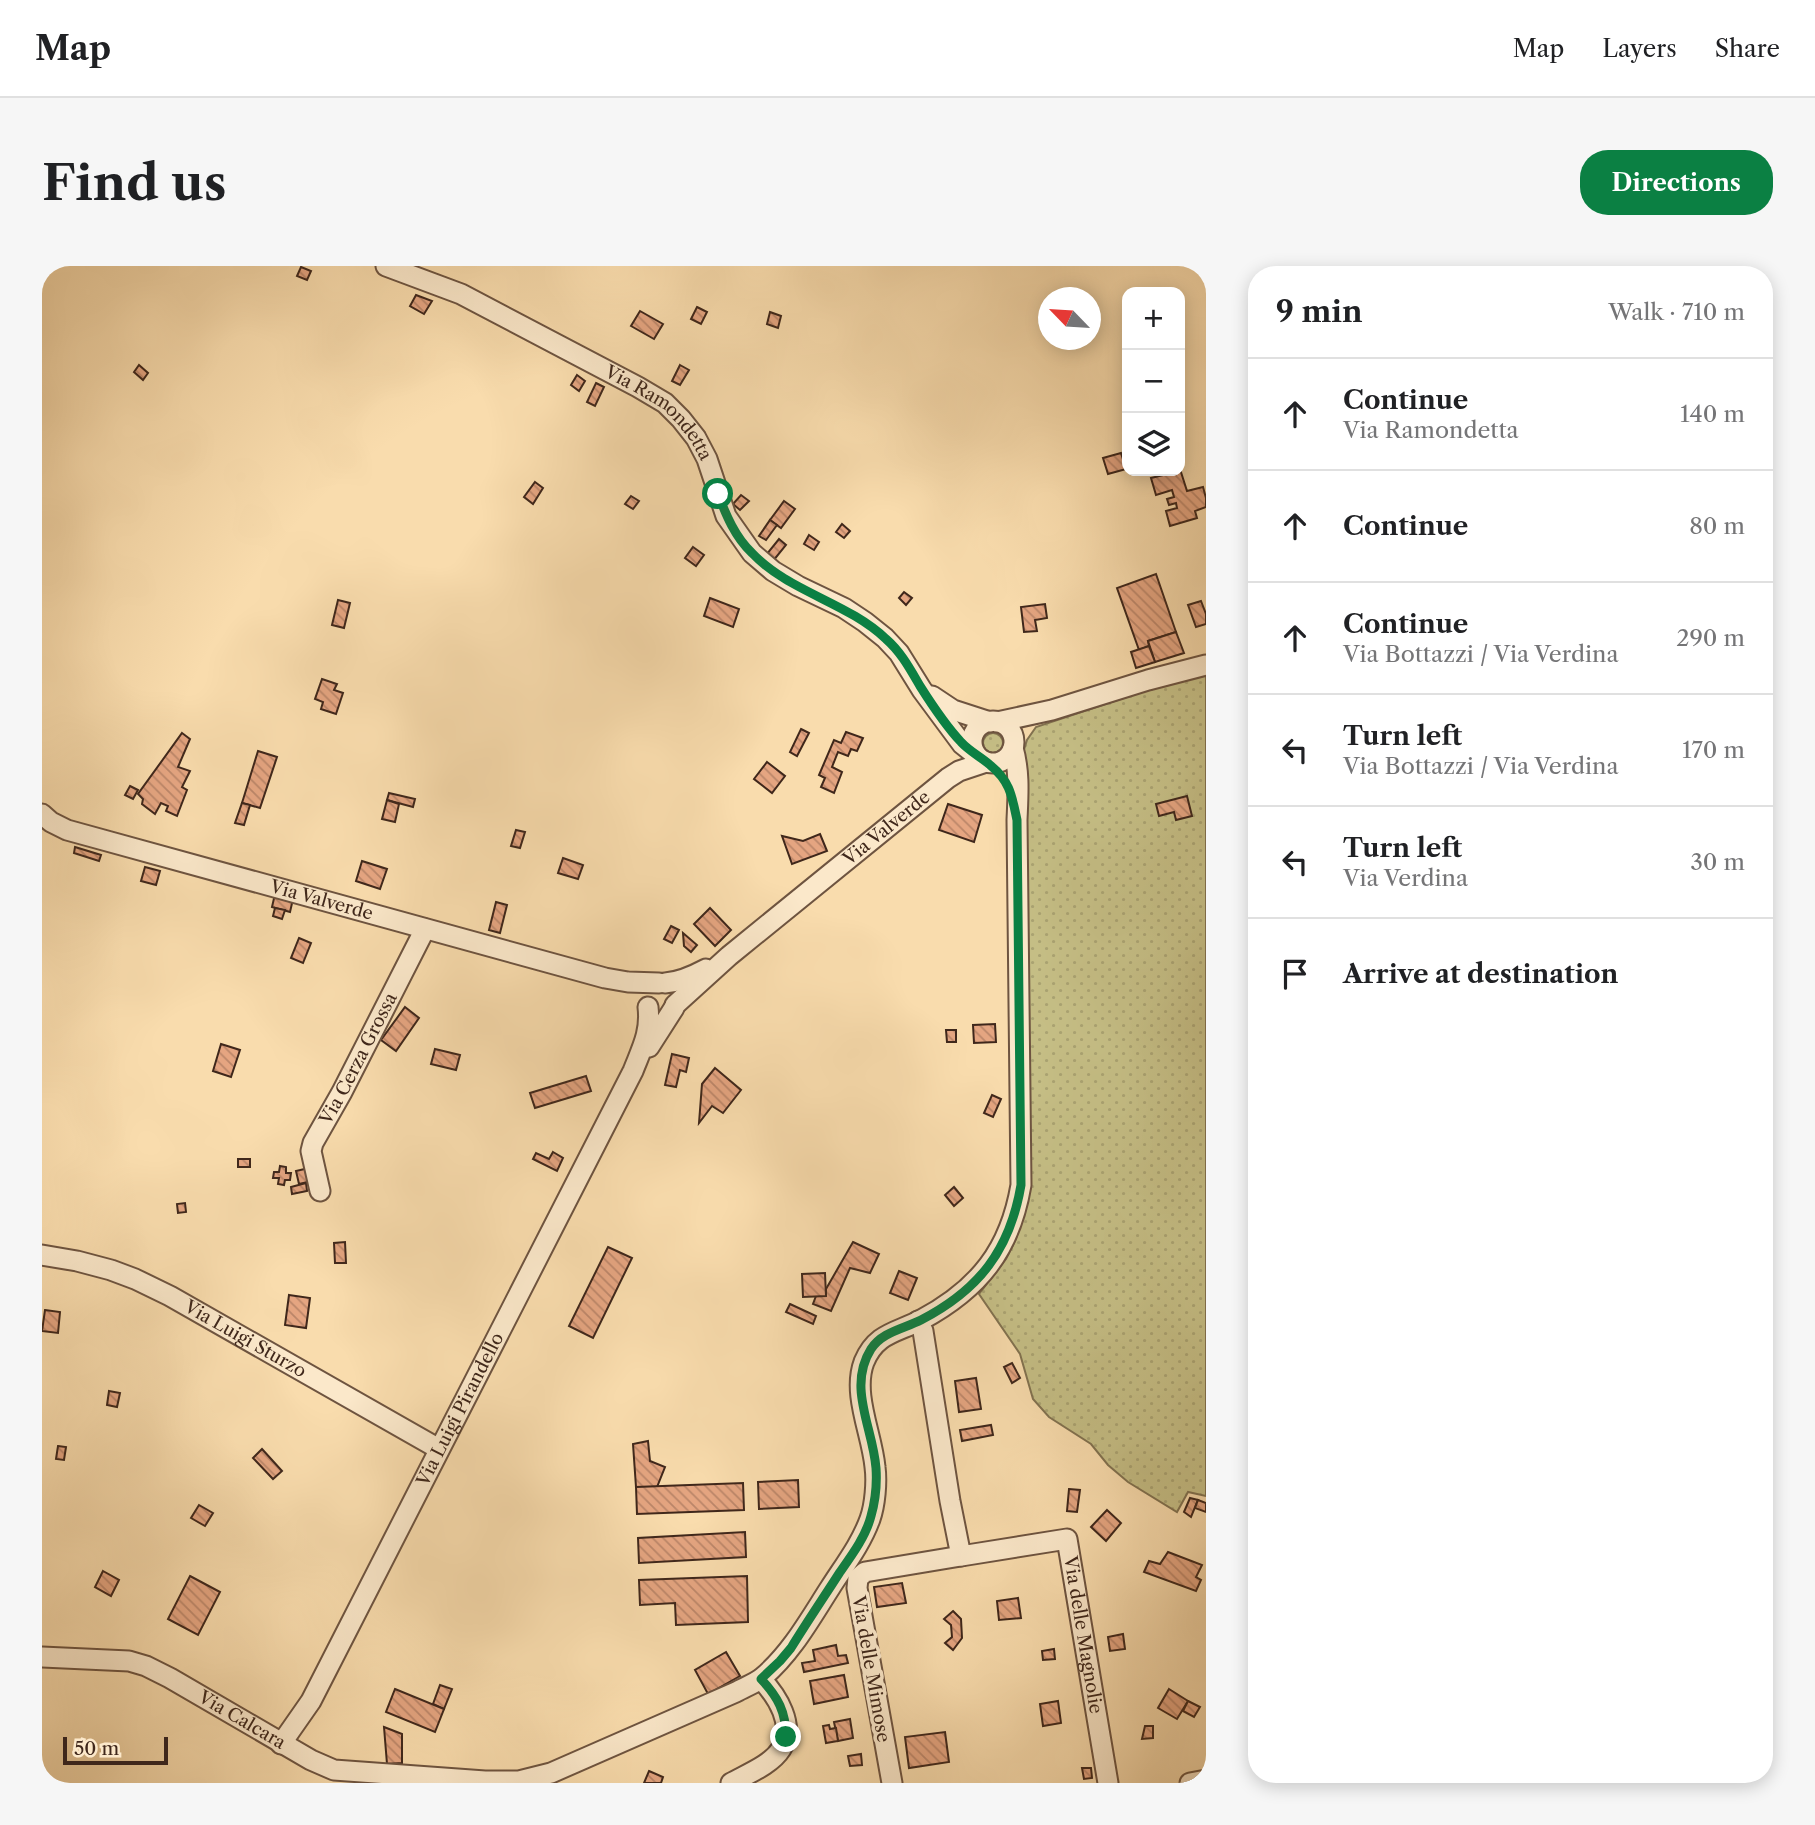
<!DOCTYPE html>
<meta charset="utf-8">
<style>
body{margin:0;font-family:"Libre Caslon Text",serif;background:#f6f6f6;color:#202124}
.controls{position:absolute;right:21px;top:21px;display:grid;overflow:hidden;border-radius:14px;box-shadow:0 4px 18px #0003}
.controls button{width:63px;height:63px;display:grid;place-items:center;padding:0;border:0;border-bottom:2px solid #e0e0e0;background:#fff;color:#202124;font:35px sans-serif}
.compass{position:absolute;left:996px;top:21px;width:63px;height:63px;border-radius:50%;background:#fff;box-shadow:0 4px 18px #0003;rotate:295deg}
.scale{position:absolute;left:21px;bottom:18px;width:105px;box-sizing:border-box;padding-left:7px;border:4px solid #3f271b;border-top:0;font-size:19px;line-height:24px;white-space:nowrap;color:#3f271b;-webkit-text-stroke:5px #fbe8ca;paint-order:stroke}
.stop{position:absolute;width:21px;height:21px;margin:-16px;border:5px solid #0b8043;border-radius:50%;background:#fff}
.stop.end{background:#0b8043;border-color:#fff;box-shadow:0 2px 7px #0008}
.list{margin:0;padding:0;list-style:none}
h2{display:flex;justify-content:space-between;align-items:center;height:91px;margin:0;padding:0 28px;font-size:30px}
h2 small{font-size:23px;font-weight:400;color:#757577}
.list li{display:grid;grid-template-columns:46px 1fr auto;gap:21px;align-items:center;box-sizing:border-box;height:112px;padding:0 28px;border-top:2px solid #e0e0e0}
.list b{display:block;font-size:26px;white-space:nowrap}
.list p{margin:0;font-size:23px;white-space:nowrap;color:#757577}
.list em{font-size:23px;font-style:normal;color:#757577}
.icon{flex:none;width:38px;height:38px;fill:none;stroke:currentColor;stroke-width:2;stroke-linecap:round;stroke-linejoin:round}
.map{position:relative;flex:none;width:1164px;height:1517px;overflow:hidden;border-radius:28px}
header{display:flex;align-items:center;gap:42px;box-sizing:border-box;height:98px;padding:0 35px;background:#fff;border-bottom:2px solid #e0e0e0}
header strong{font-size:33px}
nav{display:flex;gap:38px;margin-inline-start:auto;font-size:24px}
.intro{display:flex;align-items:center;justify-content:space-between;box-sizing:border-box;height:168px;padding:0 42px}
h1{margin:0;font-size:49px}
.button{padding:18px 32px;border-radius:28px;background:#0b8043;color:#fff;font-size:24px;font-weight:700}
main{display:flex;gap:42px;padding:0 42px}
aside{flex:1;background:#fff;border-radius:28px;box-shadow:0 4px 18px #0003}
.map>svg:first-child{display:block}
</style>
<header>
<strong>Map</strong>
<nav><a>Map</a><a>Layers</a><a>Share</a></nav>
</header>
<div class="intro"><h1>Find us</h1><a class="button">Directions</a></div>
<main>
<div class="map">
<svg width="1164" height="1517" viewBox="0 0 1164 1517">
<defs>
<pattern id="grass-dots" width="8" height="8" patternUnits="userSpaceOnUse" patternTransform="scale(1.75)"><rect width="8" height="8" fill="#c5be85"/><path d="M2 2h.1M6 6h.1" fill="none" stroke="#aaa372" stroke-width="1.8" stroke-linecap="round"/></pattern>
<pattern id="building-back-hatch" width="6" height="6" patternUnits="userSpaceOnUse" patternTransform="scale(1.75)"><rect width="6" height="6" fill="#e5a581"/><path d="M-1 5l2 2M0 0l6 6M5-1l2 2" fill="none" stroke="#bb8669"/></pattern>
</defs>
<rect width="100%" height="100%" fill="#f9dcad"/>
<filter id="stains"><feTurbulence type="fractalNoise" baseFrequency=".00286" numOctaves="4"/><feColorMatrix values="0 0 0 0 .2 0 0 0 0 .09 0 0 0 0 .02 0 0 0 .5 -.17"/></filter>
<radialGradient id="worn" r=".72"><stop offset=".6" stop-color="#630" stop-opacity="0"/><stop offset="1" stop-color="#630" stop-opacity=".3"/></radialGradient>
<g fill="url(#grass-dots)" stroke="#827250" stroke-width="2">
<polygon points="1164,408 1164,1230 1146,1226 1135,1246 1086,1216 1066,1199 1049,1178 1007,1151 991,1133 978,1088 937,1028 964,993 974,973 987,930 980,490 985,474 994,461 1124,418"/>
<circle cx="951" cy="477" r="10"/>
</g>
<g fill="url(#building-back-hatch)" stroke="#3f271b" stroke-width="2">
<polygon points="259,1 269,5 265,14 255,10"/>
<polygon points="374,29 390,35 382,48 368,40"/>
<polygon points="655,41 665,46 659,58 649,53"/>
<polygon points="598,45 621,58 612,73 589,60"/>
<polygon points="728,46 739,50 736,62 725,58"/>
<polygon points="97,99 106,107 101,114 92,106"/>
<polygon points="638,99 647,104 638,119 630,115"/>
<polygon points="535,109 543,115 537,125 529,119"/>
<polygon points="554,117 562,121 553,140 545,136"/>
<polygon points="1079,187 1084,203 1066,208 1061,192"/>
<polygon points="1138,203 1145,225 1161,221 1164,232 1164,241 1153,245 1155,252 1128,260 1124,245 1135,242 1134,237 1127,239 1125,233 1132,231 1130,224 1114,229 1109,212 1138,205"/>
<polygon points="493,216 501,222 491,238 482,231"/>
<polygon points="699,229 707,235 698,244 691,238"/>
<polygon points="589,230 597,235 591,243 583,238"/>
<polygon points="742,235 753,243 739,262 728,254"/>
<polygon points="728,254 735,259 724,274 717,270"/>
<polygon points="800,258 808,265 802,272 794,266"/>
<polygon points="767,269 777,276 772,284 762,278"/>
<polygon points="737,273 744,279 731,295 724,289"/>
<polygon points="651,281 662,289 654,300 643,292"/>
<polygon points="1114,308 1134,366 1106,375 1107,380 1097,384 1075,322"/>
<polygon points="862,326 870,332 864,339 857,332"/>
<polygon points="668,332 697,343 691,361 662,350"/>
<polygon points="296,334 308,337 302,362 290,359"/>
<polygon points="1159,335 1164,348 1164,358 1154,361 1146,339"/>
<polygon points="1003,338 1005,352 993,354 995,365 982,366 979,341"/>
<polygon points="1134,366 1142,387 1113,396 1106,375"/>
<polygon points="1107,380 1113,396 1094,402 1089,386"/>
<polygon points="280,413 295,418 292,424 301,427 294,448 279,443 281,436 273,433"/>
<polygon points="759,463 767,467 755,490 748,486"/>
<polygon points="804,466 821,472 815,485 809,483 806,490 796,486 790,501 800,506 792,527 779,521 783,512 777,509 792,474 799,477"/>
<polygon points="140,467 148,473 136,501 148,505 140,521 145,524 135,550 124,545 126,540 119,537 113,548 100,538 101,533 96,528"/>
<polygon points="216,485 235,491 218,542 200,537"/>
<polygon points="725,496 743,510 730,527 712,513"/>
<polygon points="88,520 96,524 91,533 83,529"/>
<polygon points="347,527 373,533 371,541 345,534"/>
<polygon points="1145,530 1150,550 1134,554 1132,546 1117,550 1114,538"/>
<polygon points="345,534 357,538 353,556 340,553"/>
<polygon points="200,537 208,539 202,559 193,557"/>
<polygon points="906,538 940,549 932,576 897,564"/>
<polygon points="474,564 483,566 478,582 469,580"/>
<polygon points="778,568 785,585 750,598 740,570 761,575"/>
<polygon points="33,581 59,589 57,595 32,587"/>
<polygon points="521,592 541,599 536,613 516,607"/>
<polygon points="320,595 345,603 338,623 314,615"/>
<polygon points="103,601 118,605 114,619 99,615"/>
<polygon points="233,628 251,633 248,646 230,641"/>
<polygon points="454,636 465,639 458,667 447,664"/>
<polygon points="233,642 243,644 240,653 231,650"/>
<polygon points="668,642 689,664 673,680 652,658"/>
<polygon points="629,660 637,664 630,677 622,673"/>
<polygon points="641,667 655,679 649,686 642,680"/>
<polygon points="257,672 269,677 261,697 249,692"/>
<polygon points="363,741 377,752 354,785 339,774"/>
<polygon points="953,758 954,776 932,777 931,759"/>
<polygon points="904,764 914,764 914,776 905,776"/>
<polygon points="179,778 198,784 189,811 171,805"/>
<polygon points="393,783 418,789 414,804 389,798"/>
<polygon points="630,788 647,792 644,806 638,804 634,821 623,819"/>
<polygon points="673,802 699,824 681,847 670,840 657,857 660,818"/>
<polygon points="544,810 549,825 493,842 488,827"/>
<polygon points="950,829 959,833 951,851 942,847"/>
<polygon points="511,886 521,892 515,905 491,893 494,887 507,893"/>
<rect x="196" y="893" width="12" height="8"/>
<polygon points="238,900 244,901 244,907 249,907 248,914 243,914 242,919 236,918 237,912 231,912 232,906 237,906"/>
<polygon points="267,902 270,915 257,918 254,905"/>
<polygon points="264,917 265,925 250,928 249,921"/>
<polygon points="912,921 921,932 912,940 903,929"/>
<polygon points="143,937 144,946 136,947 135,938"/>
<polygon points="303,976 304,997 293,997 292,977"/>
<polygon points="811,976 837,988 828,1007 808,1002 789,1045 771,1038 774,1030 784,1030 784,1023"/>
<polygon points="566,981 590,992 551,1072 527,1060"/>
<polygon points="857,1005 875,1012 866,1034 848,1027"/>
<polygon points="783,1007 784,1030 761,1031 760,1008"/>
<polygon points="247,1029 268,1032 264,1062 243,1059"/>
<polygon points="748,1038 774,1050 771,1058 744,1046"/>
<polygon points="3,1044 18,1046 16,1067 0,1065"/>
<polygon points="970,1097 978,1112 970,1117 962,1101"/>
<polygon points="934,1112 939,1143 917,1146 913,1115"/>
<polygon points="67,1125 78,1127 75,1141 65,1139"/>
<polygon points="949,1159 951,1169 920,1175 918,1164"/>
<polygon points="606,1175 608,1195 623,1201 615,1221 594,1221 591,1178"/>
<polygon points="16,1180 24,1181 22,1194 14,1193"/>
<polygon points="220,1183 240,1205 231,1213 211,1192"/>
<polygon points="756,1214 757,1241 717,1243 716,1216"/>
<polygon points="701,1217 702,1244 595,1248 594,1221"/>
<polygon points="1027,1223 1038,1224 1035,1246 1025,1245"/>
<polygon points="1148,1232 1156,1234 1149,1251 1142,1246"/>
<polygon points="1156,1234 1164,1237 1164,1246 1153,1242"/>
<polygon points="157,1239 171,1247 163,1260 149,1252"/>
<polygon points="1065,1244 1079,1257 1064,1275 1049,1261"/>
<polygon points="703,1266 704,1291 597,1297 596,1272"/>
<polygon points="1126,1286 1160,1299 1154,1311 1159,1314 1154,1325 1102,1306 1107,1295 1118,1298"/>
<polygon points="61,1305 77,1314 69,1330 53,1321"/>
<polygon points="148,1310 178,1326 156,1369 126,1353"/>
<polygon points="705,1310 706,1356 634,1359 633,1337 598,1339 597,1314"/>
<polygon points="860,1317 864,1337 835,1341 832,1321"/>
<polygon points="976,1332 979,1352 957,1354 955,1335"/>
<polygon points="911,1345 919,1353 920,1372 911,1384 903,1377 910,1371 909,1359 902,1353"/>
<polygon points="1081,1368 1083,1383 1068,1385 1066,1371"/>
<polygon points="794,1379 796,1390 804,1389 806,1397 762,1406 760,1397 773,1395 771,1384"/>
<polygon points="1012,1383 1013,1393 1001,1394 1000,1385"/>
<polygon points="684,1386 698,1410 666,1428 653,1404"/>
<polygon points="802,1409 806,1431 772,1438 768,1415"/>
<polygon points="398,1419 410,1423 402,1443 391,1438"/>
<polygon points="353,1423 402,1443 393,1466 344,1446"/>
<polygon points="1127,1423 1146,1435 1135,1453 1116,1442"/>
<polygon points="1016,1435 1019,1457 1001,1460 998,1438"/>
<polygon points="1146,1435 1158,1441 1152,1451 1141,1445"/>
<polygon points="808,1453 811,1472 796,1475 792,1456"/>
<polygon points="787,1459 788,1463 794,1462 796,1475 784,1477 781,1460"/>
<polygon points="1103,1460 1111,1460 1111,1472 1100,1473"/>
<polygon points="342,1461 360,1468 360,1497 345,1498"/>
<polygon points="903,1466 907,1496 867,1502 863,1471"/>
<polygon points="819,1488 820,1499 808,1500 806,1490"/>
<polygon points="1040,1502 1049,1502 1050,1512 1042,1513"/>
<polygon points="607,1505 621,1511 619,1517 602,1517"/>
</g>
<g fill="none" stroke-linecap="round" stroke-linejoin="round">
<g stroke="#6e5440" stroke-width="23">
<g id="minor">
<path id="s1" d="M 344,0 L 419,28 L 596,121 L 623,137 L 639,153 L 654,172 L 665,193 L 684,250 L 710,287 L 731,305 L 756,320 L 802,342 L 823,356 L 843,372 L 857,387 L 880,424 L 920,478 L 935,490"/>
<polyline points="890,430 911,444 948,456"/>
<circle cx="951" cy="476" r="21"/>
<polyline points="955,456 1010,444 1106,414 1164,399"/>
<path id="s2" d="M 0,548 L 9,556 L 25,564 L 563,712 L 586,716 L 617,717"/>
<path d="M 623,717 C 638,716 651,710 664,703"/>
<path id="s3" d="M 633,739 L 687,690 L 906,512 L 917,505 L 944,496"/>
<polyline points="607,781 632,742"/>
<path id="s4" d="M 278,925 L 269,885 L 271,877 L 300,826 L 383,663"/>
<path id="s5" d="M 0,989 L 35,995 L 69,1004 L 93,1013 L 128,1030 L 397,1183"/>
<path id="s6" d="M 876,1055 L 881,1065 L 908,1235 L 919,1290 L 1025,1273 L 1066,1517"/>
<path id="s7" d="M 0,1391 L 87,1395 L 104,1400 L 128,1412 L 269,1494 L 292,1504 L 443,1515 L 477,1515 L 509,1507 L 694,1426 C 703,1421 714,1417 721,1411 C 750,1386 768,1353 788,1322 C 802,1300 819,1278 828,1253 C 833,1239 835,1216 833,1201 C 830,1168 810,1128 822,1096 C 834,1067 854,1067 879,1054 C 937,1023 968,984 979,919 L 975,554 C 976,530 978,506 971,482"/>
<path id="s8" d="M 239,1478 L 269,1435 L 591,805 C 600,782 609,766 606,741"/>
<path d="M 689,1517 C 705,1508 729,1499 739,1483 C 754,1459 735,1430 719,1413"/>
<polyline points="850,1517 815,1322 816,1312 823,1306 919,1290"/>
<polyline points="1148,1517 1164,1514"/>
</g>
</g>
<use href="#minor" stroke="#fbe8ca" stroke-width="19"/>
</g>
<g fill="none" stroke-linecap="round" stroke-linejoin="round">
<path stroke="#0b8043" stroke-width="9" d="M 676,228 C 684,249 693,271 710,287 C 747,326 805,336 844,373 C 859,386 868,403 878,420 C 890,439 904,460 919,476 C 927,485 939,491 948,499 C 968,515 970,530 975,554 L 979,919 C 968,984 937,1024 879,1054 C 861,1063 840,1066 829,1083 C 805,1121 831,1162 834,1202 C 835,1217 833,1236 829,1250 C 824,1270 810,1289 798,1306 C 782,1331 765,1356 749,1382 L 738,1395 L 719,1413 C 736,1431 744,1446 744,1471"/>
</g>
<g text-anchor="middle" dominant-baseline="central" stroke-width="7" stroke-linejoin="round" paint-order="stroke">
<g font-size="18" fill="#3f271b" stroke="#fbe8ca">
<text stroke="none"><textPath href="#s1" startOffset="313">Via Ramondetta</textPath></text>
<text stroke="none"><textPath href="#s3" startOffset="276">Via Valverde</textPath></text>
<text stroke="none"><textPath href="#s2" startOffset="294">Via Valverde</textPath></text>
<text stroke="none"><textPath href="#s4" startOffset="145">Via Cerza Grossa</textPath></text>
<text stroke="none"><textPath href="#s5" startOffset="222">Via Luigi Sturzo</textPath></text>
<text stroke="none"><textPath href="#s8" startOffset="380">Via Luigi Pirandello</textPath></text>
<text stroke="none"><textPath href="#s6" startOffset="444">Via delle Magnolie</textPath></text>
<text transform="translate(829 1403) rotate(80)">Via delle Mimose</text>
<text stroke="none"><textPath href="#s7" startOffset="215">Via Calcara</textPath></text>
</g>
</g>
<rect width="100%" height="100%" filter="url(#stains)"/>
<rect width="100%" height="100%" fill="url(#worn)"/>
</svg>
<div class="controls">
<button>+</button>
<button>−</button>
<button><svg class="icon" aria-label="layers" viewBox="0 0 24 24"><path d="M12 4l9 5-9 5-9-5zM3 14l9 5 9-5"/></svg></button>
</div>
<svg class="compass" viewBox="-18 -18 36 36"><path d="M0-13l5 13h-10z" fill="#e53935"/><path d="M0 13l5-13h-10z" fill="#757577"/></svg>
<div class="scale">50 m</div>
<div class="stop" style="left:676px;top:228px"></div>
<div class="stop end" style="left:744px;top:1471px"></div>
</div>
<aside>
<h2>9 min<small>Walk · 710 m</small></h2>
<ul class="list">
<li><svg class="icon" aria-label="ahead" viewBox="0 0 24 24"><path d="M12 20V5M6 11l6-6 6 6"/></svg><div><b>Continue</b><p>Via Ramondetta</p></div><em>140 m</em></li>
<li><svg class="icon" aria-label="ahead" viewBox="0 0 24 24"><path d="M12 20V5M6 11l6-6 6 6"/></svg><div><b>Continue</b></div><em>80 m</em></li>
<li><svg class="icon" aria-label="ahead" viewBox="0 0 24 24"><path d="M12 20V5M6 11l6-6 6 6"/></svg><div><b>Continue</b><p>Via Bottazzi / Via Verdina</p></div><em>290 m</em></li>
<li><svg class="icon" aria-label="left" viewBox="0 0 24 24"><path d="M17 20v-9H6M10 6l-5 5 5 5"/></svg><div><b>Turn left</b><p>Via Bottazzi / Via Verdina</p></div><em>170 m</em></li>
<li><svg class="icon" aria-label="left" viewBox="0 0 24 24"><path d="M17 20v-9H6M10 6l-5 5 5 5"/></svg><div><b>Turn left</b><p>Via Verdina</p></div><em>30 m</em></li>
<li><svg class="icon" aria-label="arrive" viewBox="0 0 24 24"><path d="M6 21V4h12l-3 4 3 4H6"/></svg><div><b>Arrive at destination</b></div></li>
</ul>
</aside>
</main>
